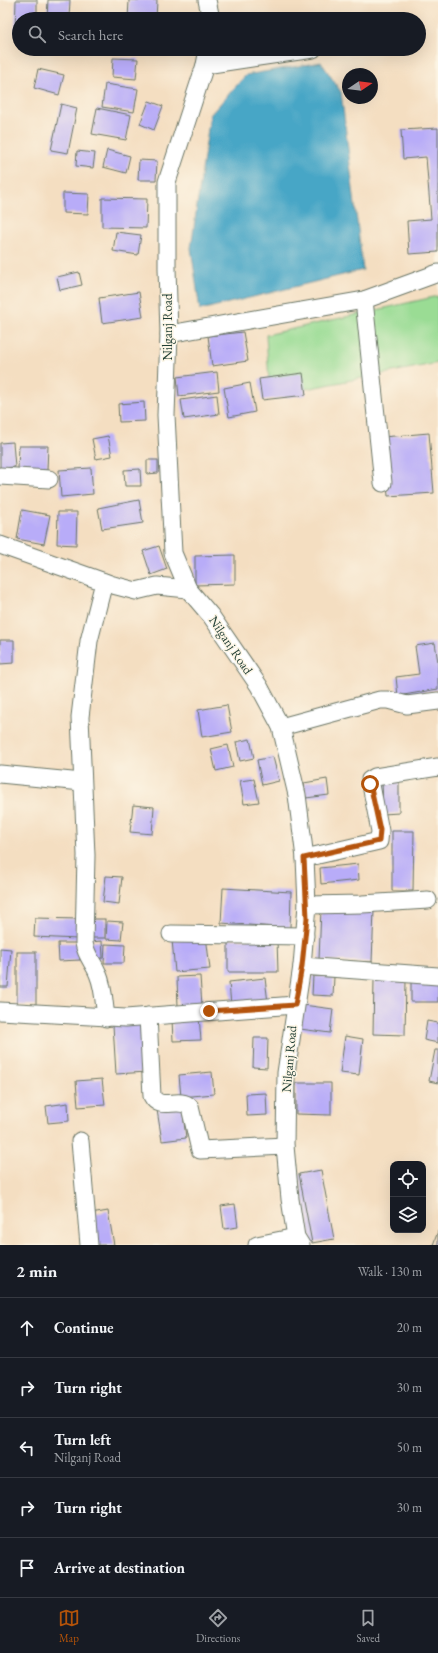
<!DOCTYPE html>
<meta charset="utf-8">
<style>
body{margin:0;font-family:"EB Garamond",serif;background:#242831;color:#f1f3f6}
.controls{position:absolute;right:12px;bottom:12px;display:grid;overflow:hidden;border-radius:8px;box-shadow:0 4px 16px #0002}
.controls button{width:36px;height:36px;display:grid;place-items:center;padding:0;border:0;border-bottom:1px solid #363941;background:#171b24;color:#f1f3f6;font:20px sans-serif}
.compass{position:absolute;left:342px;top:68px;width:36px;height:36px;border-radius:50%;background:#171b24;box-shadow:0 4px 16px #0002;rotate:77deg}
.stop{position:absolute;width:12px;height:12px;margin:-9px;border:3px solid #b45309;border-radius:50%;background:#fff}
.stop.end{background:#b45309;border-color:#fff;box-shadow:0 1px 4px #0008}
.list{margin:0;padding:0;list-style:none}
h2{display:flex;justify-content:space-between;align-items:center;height:52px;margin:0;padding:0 16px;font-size:17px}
h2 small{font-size:13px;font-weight:400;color:#9ea1a6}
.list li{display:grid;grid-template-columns:26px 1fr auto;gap:12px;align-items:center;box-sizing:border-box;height:60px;padding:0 16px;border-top:1px solid #363941}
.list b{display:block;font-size:15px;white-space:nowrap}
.list p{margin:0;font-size:13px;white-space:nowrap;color:#9ea1a6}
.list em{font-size:13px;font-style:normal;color:#9ea1a6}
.icon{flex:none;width:22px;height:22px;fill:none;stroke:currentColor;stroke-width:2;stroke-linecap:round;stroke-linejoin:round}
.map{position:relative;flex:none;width:438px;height:1245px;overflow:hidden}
.search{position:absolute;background:#171b24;box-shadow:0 4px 16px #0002;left:12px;right:12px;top:12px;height:44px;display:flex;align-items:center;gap:10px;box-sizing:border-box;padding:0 14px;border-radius:22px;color:#9ea1a6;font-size:15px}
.sheet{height:352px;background:#171b24}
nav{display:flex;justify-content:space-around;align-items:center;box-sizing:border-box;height:56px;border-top:1px solid #363941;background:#171b24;font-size:11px;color:#9ea1a6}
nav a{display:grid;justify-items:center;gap:2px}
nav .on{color:#b45309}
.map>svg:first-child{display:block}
</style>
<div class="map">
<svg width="438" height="1245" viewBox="0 0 438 1245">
<rect width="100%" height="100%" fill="#fcf5e5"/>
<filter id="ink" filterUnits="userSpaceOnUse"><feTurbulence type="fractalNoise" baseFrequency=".025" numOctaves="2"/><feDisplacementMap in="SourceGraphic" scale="8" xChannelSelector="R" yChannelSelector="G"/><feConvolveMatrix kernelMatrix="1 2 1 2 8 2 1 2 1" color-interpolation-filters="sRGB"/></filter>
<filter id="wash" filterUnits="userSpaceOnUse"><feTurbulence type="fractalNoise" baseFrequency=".012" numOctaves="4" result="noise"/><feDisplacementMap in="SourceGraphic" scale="16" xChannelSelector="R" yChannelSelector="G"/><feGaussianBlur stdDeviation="0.9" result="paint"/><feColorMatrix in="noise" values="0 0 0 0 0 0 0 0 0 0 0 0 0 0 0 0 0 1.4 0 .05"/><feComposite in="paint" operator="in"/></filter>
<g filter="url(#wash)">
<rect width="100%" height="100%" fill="#f4dec1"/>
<polygon fill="#9adc94" stroke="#5c8c64" points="438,296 438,363 270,396 266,335"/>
<polygon fill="#47a6c6" stroke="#33727d" points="321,62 341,92 363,270 200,310 191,248 210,115 246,75"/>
<g id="blocks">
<g fill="#b8acf8">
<polygon points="16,0 37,0 37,19 19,19 19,32 15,32"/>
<polygon points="48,0 70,0 69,19 47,19"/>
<polygon points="129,0 157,0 156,19 128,19"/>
<polygon points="113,58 138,59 136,79 112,77"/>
<polygon points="38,69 64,75 59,95 34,88"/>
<polygon points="105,84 138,89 134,112 102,107"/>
<polygon points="149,101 163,106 154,130 140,124"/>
<polygon points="61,104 77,108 68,153 51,150"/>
<polygon points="97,108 131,115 126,140 92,134"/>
<polygon points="438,128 438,252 409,254 407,221 431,219 426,157 403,159 401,130"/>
<polygon points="107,150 130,156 126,173 103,167"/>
<polygon points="77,151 95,153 93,168 76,166"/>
<polygon points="139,160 157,161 156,180 138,180"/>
<polygon points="63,193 89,194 88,214 63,213"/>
<polygon points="102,198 147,199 146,228 102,227"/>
<polygon points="116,232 141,235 138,255 113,251"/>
<polygon points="79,272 82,285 60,290 57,277"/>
<polygon points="139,292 143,317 102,323 99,298"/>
<polygon points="243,332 248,361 212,366 208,336"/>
<polygon points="217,372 219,391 179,396 177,377"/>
<polygon points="303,373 306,395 262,400 259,379"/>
<polygon points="250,383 255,412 229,417 224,388"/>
<polygon points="217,395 219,414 184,419 181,400"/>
<polygon points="144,402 145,421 119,422 118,404"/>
<polygon points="429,433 434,493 388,496 383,437"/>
<polygon points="108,436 112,456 96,459 92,439"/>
<polygon points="13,442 15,467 0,468 0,443"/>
<polygon points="19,446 48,446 47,470 18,469"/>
<polygon points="147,460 158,460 158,473 147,474"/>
<polygon points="91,468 93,494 61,497 59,470"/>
<polygon points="140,469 141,486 125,486 124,470"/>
<polygon points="139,500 143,523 102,529 98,508"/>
<polygon points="22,510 50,515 44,544 17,539"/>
<polygon points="58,512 77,512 76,545 57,544"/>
<polygon points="159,546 167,569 151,575 143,551"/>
<polygon points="235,555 235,584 195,585 195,556"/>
<polygon points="0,640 14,640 14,663 0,664"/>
<polygon points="435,643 438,662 438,689 398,696 396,677 419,674 415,646"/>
<polygon points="227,705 232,732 202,737 198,710"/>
<polygon points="250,739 254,758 240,761 236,742"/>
<polygon points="228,745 233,767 216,771 211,749"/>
<polygon points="273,757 279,781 262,785 257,760"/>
<polygon points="254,779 259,802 244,804 240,781"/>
<polygon points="327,779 329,795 306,798 304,783"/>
<polygon points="382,779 399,780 399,813 383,814"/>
<polygon points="133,805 154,807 152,834 130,832"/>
<polygon points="392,831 414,831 413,891 392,891"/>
<polygon points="358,864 359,880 321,884 320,868"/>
<polygon points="106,876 122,877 119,904 103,902"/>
<polygon points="223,888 291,892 290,928 221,923"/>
<polygon points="321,908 374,910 372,962 319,960"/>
<polygon points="35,918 79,919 78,939 34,937"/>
<rect x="87" y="919" width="18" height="19"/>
<polygon points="107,921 123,922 121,940 106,939"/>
<polygon points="206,936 210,969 175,972 172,940"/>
<polygon points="228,939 277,939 278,972 228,972"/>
<polygon points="102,941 103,958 91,959 90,942"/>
<polygon points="58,943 79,943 80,960 59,961"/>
<polygon points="105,944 125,945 124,963 104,963"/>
<polygon points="0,948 11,949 8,987 0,987"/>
<rect x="17" y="952" width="19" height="53"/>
<polygon points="200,976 202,1006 178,1007 177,977"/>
<polygon points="313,976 334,977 333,996 312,995"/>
<polygon points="265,978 268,1003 231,1006 229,982"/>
<polygon points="374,980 406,980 405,1035 373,1034"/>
<rect x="411" y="981" width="27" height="21"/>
<polygon points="303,1005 333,1009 330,1033 300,1029"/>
<polygon points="199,1017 201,1040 173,1041 172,1019"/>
<polygon points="427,1021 438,1023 438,1043 424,1040"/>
<polygon points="144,1022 147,1072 116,1074 113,1025"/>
<polygon points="345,1036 363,1039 359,1075 340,1073"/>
<polygon points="254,1038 268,1038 267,1068 253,1067"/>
<polygon points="435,1050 438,1050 438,1083 429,1081"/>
<polygon points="212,1072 214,1094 181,1097 179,1075"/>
<polygon points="102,1079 105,1105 78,1107 76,1081"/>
<polygon points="296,1083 331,1083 331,1115 296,1114"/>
<polygon points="266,1093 267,1115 247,1116 246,1094"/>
<polygon points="68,1103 69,1121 48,1123 46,1106"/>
<polygon points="182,1106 186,1138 162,1141 157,1110"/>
<polygon points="321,1170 334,1239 312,1243 299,1174"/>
<polygon points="235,1204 238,1227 224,1229 221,1206"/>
<polygon points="108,1211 114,1245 96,1245 91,1214"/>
<polygon points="438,1231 438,1245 433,1245"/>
</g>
</g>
</g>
<g filter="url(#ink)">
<use href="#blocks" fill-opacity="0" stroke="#6a7565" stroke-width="1"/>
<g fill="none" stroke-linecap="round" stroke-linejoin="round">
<g stroke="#6a7565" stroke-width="19">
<g id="street">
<polyline points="207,0 211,19"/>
<polyline points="208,49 205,65 167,182 167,268 169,334 166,415 173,553 188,589 211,616 259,686 281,727 297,795 305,858 307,905 302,966 286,1073 285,1146 290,1199 296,1237 301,1245"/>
<polyline points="205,65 313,49"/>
<polyline points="364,300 383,483"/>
<polyline points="169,334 364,300 438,273"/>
<polyline points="0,476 49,479"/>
<polyline points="0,545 113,585 136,591 157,586 188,589"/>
<path d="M 104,582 L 89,641 L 80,717 L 86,855 L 84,943 C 86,956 94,963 98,974 C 104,988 104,1003 106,1018"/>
<polyline points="281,727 380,700 388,700 407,705 438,701"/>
<polyline points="0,774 82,782"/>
<polyline points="305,858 379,841 380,831 370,780 375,777 438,767"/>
<polyline points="307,905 362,904 428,900"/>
<polyline points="171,934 305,936"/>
<polyline points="302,966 438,976"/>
<polyline points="0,1011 126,1018 295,1005"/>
<path d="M 148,1016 L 152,1096 C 160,1112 179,1096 190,1107 L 200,1150 L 285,1146"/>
<polyline points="80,1141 89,1245"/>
<polyline points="257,1245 296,1237"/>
</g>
</g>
<use href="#street" stroke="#fff" stroke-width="17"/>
</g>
</g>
<g fill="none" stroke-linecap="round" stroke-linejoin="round" filter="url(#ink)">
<polyline stroke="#b45309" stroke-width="5" points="209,1011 295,1005 302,966 307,918 304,858 379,841 380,830 370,784"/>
</g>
<g text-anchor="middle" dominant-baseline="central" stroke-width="3" stroke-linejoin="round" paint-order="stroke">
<g font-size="13" fill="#1f3d34" stroke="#fcf5e5">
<text transform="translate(167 327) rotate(-90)">Nilganj Road</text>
<text transform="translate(231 645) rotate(56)">Nilganj Road</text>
<text transform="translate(289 1059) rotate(-85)">Nilganj Road</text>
</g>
</g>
</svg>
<div class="controls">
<button><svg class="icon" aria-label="locate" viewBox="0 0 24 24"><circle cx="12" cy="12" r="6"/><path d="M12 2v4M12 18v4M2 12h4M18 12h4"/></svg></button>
<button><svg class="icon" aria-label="layers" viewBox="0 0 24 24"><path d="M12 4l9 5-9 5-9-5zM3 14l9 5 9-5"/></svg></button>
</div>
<svg class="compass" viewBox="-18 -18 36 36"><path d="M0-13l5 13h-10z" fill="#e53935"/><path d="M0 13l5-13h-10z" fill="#9ea1a6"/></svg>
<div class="stop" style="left:370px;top:784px"></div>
<div class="stop end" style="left:209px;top:1011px"></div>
<div class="search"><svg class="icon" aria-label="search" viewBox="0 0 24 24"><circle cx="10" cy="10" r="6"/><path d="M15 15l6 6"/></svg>Search here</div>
</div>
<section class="sheet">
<h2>2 min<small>Walk · 130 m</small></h2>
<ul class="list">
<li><svg class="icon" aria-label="ahead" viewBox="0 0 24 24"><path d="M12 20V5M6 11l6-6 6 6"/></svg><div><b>Continue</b></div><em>20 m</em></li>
<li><svg class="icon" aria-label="right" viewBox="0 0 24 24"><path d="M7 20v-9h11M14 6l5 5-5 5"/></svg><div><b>Turn right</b></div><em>30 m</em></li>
<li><svg class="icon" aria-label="left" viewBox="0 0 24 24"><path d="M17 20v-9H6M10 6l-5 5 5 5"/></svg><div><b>Turn left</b><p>Nilganj Road</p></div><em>50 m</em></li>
<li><svg class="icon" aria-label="right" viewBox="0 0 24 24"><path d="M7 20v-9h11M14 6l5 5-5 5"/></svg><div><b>Turn right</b></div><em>30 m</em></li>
<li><svg class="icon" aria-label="arrive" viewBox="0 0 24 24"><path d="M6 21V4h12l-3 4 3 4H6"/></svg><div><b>Arrive at destination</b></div></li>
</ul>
</section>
<nav>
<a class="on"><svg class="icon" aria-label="map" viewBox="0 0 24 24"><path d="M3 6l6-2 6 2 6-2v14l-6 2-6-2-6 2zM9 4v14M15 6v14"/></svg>Map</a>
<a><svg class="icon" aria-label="directions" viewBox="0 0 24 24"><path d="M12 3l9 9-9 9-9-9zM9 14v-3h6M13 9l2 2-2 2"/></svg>Directions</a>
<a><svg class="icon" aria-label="saved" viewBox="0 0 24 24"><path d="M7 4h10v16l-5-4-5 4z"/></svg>Saved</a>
</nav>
